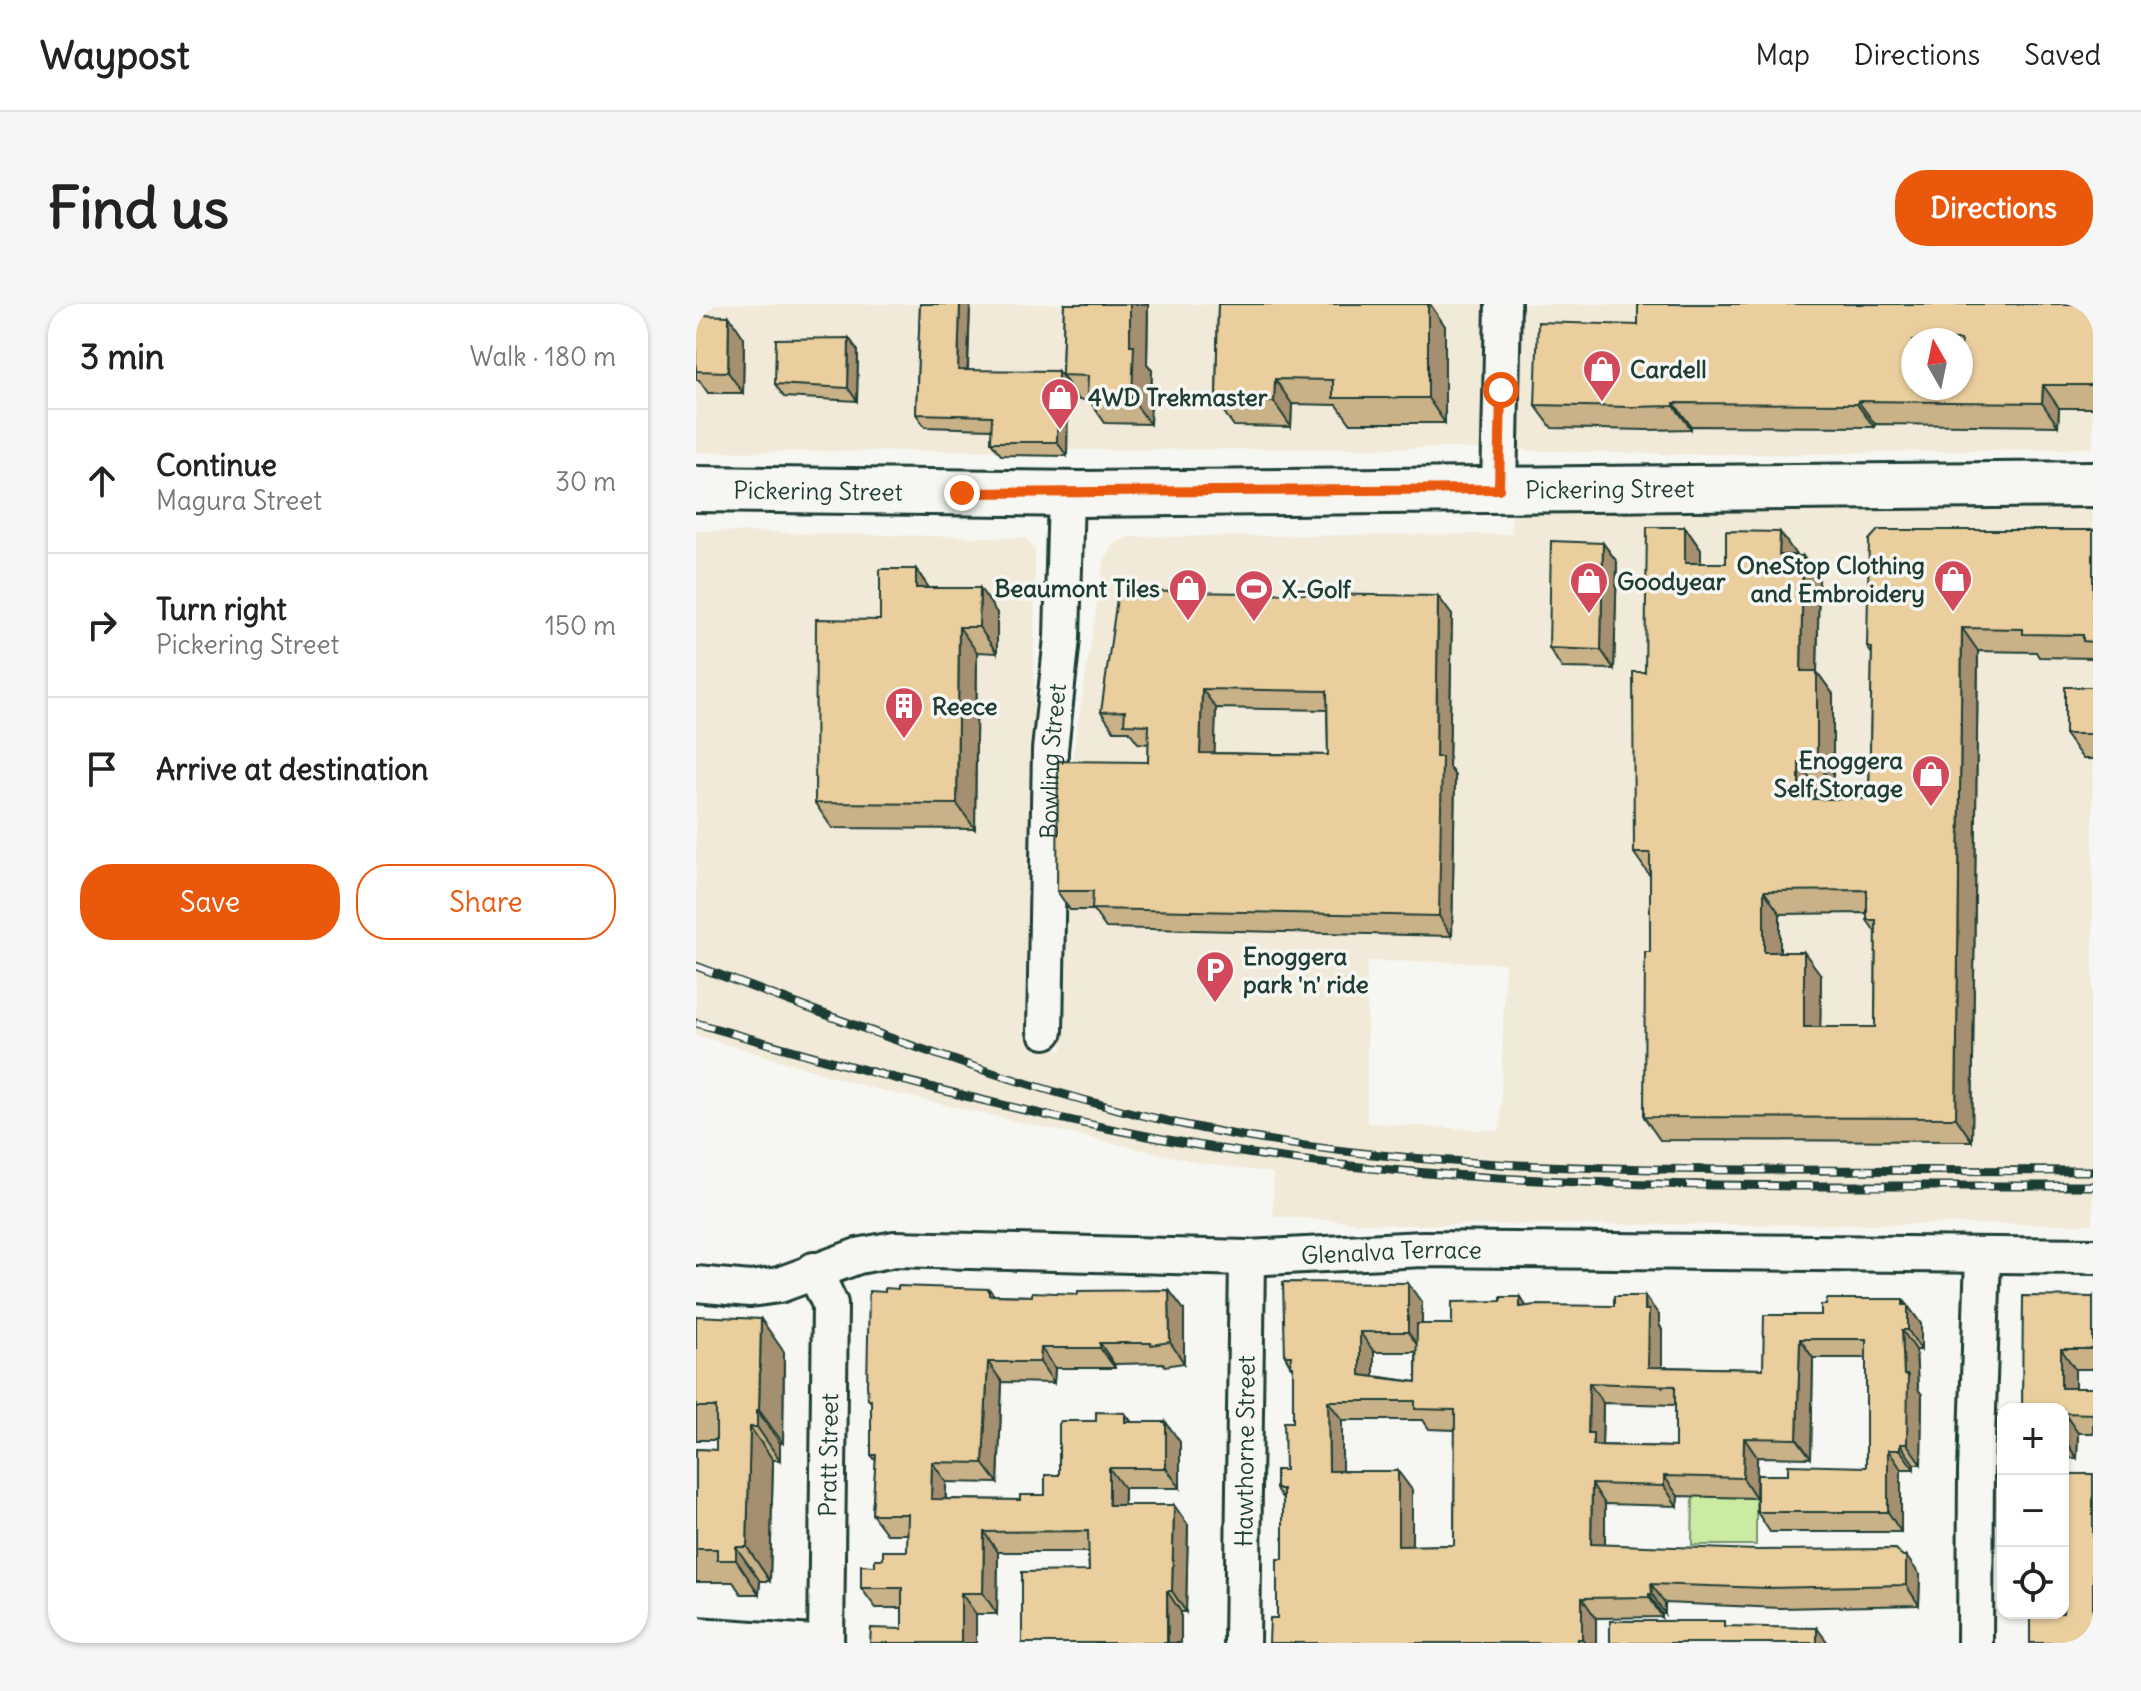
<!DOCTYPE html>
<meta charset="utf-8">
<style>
body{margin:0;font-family:Delius,sans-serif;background:#f6f6f6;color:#222}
.controls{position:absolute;right:24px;bottom:24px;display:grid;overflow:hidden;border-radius:16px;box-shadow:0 2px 6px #0004}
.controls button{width:72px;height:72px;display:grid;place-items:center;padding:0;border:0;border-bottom:2px solid #e0e0e0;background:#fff;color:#222;font:40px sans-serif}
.compass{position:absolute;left:1205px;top:24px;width:72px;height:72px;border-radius:50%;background:#fff;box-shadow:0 2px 6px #0004;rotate:351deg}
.stop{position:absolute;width:24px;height:24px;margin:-18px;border:6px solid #ea580c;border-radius:50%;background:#fff}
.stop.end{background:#ea580c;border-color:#fff;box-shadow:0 2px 8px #0008}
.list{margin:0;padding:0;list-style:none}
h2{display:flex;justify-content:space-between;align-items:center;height:104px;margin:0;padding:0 32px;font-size:34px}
h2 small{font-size:26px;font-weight:400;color:#767676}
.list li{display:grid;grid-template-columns:52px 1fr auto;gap:24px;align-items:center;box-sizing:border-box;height:144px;padding:0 32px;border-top:2px solid #e0e0e0}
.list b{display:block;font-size:30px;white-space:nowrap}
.list p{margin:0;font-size:26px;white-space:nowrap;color:#767676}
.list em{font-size:26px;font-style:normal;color:#767676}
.actions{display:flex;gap:16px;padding:24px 32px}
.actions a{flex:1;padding:18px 0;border:2px solid #ea580c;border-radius:32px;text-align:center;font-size:28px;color:#ea580c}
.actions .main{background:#ea580c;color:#fff}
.icon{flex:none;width:44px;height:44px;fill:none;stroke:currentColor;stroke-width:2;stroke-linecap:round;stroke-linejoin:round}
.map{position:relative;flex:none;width:1397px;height:1339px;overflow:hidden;border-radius:32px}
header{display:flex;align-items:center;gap:48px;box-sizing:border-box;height:112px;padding:0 40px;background:#fff;border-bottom:2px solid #e0e0e0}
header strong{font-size:38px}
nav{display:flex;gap:44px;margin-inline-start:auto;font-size:28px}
.intro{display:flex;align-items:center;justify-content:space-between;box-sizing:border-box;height:192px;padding:0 48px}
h1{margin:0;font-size:56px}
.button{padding:20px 36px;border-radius:32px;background:#ea580c;color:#fff;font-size:28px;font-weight:700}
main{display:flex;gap:48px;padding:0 48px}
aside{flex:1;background:#fff;border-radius:32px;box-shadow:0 2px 6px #0004}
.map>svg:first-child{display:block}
</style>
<header>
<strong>Waypost</strong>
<nav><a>Map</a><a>Directions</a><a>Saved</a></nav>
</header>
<div class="intro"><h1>Find us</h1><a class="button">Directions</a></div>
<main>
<aside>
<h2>3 min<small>Walk · 180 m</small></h2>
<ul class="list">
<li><svg class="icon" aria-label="ahead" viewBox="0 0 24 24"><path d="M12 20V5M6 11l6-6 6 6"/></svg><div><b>Continue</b><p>Magura Street</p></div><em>30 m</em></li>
<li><svg class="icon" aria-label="right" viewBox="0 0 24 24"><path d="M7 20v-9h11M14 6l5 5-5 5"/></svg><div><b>Turn right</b><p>Pickering Street</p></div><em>150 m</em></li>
<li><svg class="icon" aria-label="arrive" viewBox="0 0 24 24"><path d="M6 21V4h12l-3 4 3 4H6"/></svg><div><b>Arrive at destination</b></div></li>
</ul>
<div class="actions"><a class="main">Save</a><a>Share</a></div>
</aside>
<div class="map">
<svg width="1397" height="1339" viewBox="0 0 1397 1339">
<rect width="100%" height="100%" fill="#f6f6f2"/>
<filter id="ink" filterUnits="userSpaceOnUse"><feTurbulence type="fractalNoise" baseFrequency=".0125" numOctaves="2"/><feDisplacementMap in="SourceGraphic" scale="16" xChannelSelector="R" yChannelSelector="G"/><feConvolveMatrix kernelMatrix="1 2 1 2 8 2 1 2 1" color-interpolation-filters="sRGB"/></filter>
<g filter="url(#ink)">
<g fill="#f2ead9" fill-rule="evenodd">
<path d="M 0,0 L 1397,0 L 1397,144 L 1099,150 L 966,150 L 749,144 L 0,148 ZM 1217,36 L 1265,36 L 1265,84 L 1217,84 Z"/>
<path d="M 1397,202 L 1397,920 L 699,921 L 577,912 L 577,869 L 505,859 L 175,784 L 0,731 L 0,227 L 330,234 L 339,246 L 335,737 L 366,747 L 373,474 L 408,257 L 417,241 L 432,233 L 815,230 L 816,208 ZM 671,657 L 809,659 L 804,827 L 671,819 Z"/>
</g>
<polygon fill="#cbeba3" stroke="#75946c" stroke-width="2" points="997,1192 1060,1194 1060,1241 996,1241"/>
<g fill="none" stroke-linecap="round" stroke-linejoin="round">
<g stroke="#1f3d34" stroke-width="40">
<g id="minor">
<polyline points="803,185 807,0"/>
<path id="s1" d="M 349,727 L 354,446 L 366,334 L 370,190"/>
<polyline points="118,966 134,1000 130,1339"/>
<path id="s2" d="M 0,980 L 54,985 L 83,981 L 162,952 L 199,945 L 551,954 L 727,945 L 1397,952"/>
<polyline points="0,1331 118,1339"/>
<path id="s3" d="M 546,1339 L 551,954"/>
<polyline points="1279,1339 1280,1168 1287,951"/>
</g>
</g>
<g stroke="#1f3d34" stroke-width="50">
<g id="major">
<path id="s4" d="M 0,185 L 385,190 L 1397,180"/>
</g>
</g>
<use href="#minor" stroke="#f6f6f2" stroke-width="34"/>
<use href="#major" stroke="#f6f6f2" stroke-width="44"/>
<g stroke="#1f3d34" stroke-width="9">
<g id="rail">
<path d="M 0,662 C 165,724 331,789 504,824 C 684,861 870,865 1053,866 C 1168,866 1282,867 1397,867"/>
<path d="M 0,719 C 194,775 402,831 602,856 C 865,889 1132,881 1397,882"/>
</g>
</g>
<use href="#rail" stroke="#f6f6f2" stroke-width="6" stroke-dasharray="18" stroke-linecap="butt"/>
</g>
<g fill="#c9b188" stroke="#1f3d34" stroke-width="2" fill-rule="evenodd">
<polygon points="0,0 1,11 48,34 47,89 12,89 3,76 0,76"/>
<polygon points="224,0 274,0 272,66 372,80 371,152 305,151 295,138 296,125 229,123 220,110"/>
<polygon points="368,0 452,0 451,60 456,66 454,120 409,119 393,96 383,96 366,71"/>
<polygon points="522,0 749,22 749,119 654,119 641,101 596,100 595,123 538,122 520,97"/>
<polygon points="1397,0 1397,104 1363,104 1362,122 1179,120 1178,123 995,122 995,125 951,126 856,124 839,101"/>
<polygon points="153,34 162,47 161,97 88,93 79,80"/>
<path d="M 989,223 L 1005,246 L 1005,259 L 1030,259 L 1100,251 L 1123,275 L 1121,368 L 1137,390 L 1137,481 L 1119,481 L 1119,495 L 1173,495 L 1176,350 L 1171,343 L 1397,226 L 1397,354 L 1343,353 L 1340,348 L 1282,347 L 1276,837 L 964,836 L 948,813 L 954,648 L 954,572 L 938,549 L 949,368 ZM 1171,609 L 1171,616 L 1180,629 L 1179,723 L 1124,723 L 1125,671 L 1084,648 L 1084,610 Z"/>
<polygon points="907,239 921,258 918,365 866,364 853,344"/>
<polygon points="220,265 233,284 301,309 301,349 281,348 279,525 136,524 119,499 184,316"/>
<path d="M 756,311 L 753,463 L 759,472 L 756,632 L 410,624 L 397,606 L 374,606 L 361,587 L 452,458 L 453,440 L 442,439 L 433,427 L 418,427 L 405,408 ZM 520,404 L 631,406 L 632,451 L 518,449 Z"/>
<polygon points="1397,383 1397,455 1387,455 1369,430"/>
<polygon points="293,985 298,991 336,992 473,986 488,1006 488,1059 469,1062 467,1059 418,1060 419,1064 359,1064 358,1079 306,1078 302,1179 250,1178 250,1195 324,1196 349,1191 363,1171 436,1118 484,1138 484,1184 428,1184 428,1201 492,1221 490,1308 485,1308 485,1339 326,1339 393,1267 392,1248 302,1248 301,1310 280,1310 206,1325 206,1304 180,1304 165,1284 179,1262 187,1255 211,1247 212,1230 191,1230 176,1210 180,1157 175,1151 175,1098 172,1095"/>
<path d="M 824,993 L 830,1002 L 963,1011 L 963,1020 L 966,1026 L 966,1063 L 1067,1065 L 1125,1011 L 1207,995 L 1225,1020 L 1225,1046 L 1220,1046 L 1222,1085 L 1226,1091 L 1225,1160 L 1218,1160 L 1218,1165 L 1205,1165 L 1205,1228 L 1074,1228 L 1061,1208 L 1092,1171 L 1170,1163 L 1170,1054 L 1117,1054 L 1115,1154 L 1061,1153 L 1060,1194 L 982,1192 L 981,1202 L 909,1200 L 909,1241 L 1224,1271 L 1223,1301 L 1084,1304 L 969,1299 L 969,1310 L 966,1310 L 966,1313 L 900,1314 L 900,1339 L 573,1339 L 581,1314 L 587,1255 L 587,1195 L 580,1185 L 589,1166 L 597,1118 L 597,1066 L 589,1052 L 726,999 L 726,1020 L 756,1020 L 805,997 ZM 678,1048 L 720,1048 L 720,1078 L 678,1072 ZM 907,1099 L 979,1101 L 979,1143 L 906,1141 ZM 646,1116 L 727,1116 L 733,1125 L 759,1126 L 758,1241 L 716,1242 L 716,1186 L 646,1167 Z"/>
<polygon points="1397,993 1397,1065 1379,1065 1379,1084 1397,1084 1397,1129 1382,1129 1381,1154 1367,1154 1367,1105 1326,1105"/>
<polygon points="0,1012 88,1048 87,1139 84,1139 84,1156 77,1156 74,1277 64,1277 63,1290 45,1290 37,1278 0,1278 0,1145 20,1146 20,1136 0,1136"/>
</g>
<g fill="#a4906f" stroke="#1f3d34" stroke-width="2">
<polygon points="264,0 274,0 271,79 262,66"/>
<polygon points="434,0 452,0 451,60 456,66 454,120 436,95 434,41"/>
<polygon points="732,0 734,0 749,22 749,119 732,94"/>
<polygon points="33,12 48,34 47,89 32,68"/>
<polygon points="153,34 162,47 161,97 152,84"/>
<polygon points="362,67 372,80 371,152 361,138"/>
<polygon points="579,75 596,100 595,123 578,98"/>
<polygon points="1347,81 1363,104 1362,122 1346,99"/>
<polygon points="1162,97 1179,120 1178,123 1161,100"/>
<polygon points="978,99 995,122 995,125 978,102"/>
<polygon points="989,223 1005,246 1005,282 989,259"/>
<polygon points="1084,228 1100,251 1083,251"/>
<polygon points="907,239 921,258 918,365 905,346"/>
<polygon points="1107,252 1123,275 1121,368 1137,390 1137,481 1121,458 1105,367"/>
<polygon points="220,265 237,290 220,284"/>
<polygon points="284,284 301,309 301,349 283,323"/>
<polygon points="742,292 756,311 753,463 759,472 756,632 743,612 740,453"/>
<polygon points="263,323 281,348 279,525 261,500"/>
<polygon points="1266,324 1282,347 1276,837 1260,814"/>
<polygon points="506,385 520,404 518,468 504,449"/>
<polygon points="1103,458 1119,481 1119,519 1103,495"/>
<polygon points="1068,587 1084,610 1084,671 1068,648"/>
<polygon points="1108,648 1125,671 1124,746 1108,723"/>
<polygon points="712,979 726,999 726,1048 712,1028"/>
<polygon points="473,986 488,1006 488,1059 474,1038"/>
<polygon points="949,992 963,1011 963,1020 966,1026 966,1082 952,1063"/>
<polygon points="824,993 837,1012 824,1003"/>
<polygon points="1207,995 1225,1020 1225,1046 1212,1026"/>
<polygon points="65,1015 88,1048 87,1139 63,1106"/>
<polygon points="1206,1026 1220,1046 1222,1085 1226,1091 1225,1160 1211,1140"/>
<polygon points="664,1028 678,1048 678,1090 664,1071"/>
<polygon points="1104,1035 1117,1054 1115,1154 1101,1135"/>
<polygon points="404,1039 418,1060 419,1064 404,1044"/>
<polygon points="345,1044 359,1064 358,1079 344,1058"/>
<polygon points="1365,1045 1379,1065 1379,1104 1365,1084"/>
<polygon points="292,1058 306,1078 302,1179 287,1159"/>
<polygon points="893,1079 907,1099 906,1142 897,1141 892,1129"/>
<polygon points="632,1097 646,1116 646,1186 633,1167"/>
<polygon points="61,1106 84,1139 84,1156 61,1123"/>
<polygon points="429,1109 444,1129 429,1118"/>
<polygon points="1368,1109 1382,1129 1381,1154 1367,1134"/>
<polygon points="470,1118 484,1138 484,1184 470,1164"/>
<polygon points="54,1123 77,1156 74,1277 51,1243"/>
<polygon points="1048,1134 1061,1153 1060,1194 1047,1174"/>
<polygon points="1204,1140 1218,1160 1218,1165 1204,1146"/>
<polygon points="1192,1146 1205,1165 1205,1228 1192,1208"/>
<polygon points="236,1158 250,1178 249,1215 235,1195"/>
<polygon points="413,1164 428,1184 427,1222 413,1201"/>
<polygon points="702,1167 716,1186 716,1261 702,1242"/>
<polygon points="968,1172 982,1192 981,1202 968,1182"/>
<polygon points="896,1180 909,1200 909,1260 895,1240"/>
<polygon points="478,1201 492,1221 490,1308 476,1287"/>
<polygon points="288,1228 302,1248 301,1310 287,1289"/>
<polygon points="40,1243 64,1277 63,1290 40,1256"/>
<polygon points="1210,1252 1224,1271 1223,1301 1210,1281"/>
<polygon points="955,1280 969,1299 969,1310 956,1290"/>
<polygon points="471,1287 485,1308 485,1339 472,1339"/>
<polygon points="265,1289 280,1310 280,1339 265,1339"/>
<polygon points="953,1290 966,1310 966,1313 953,1293"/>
<polygon points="886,1294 900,1314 900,1339 889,1339 886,1335"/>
<polygon points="1121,1324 1132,1339 1121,1339"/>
</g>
<g fill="#eace9e" stroke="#1f3d34" stroke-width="2" fill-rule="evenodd">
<polygon points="224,0 264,0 262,66 362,67 361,138 295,138 296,112 220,110"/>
<polygon points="368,0 434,0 434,41 438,41 436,95 391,94 392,72 366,71"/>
<polygon points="522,0 732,0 732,94 637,94 637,76 579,75 578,98 520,97"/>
<path d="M 942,0 L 1397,0 L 1397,81 L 1347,81 L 1346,99 L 1162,97 L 1161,100 L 978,99 L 978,102 L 935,103 L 839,101 L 842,18 L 942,21 ZM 1217,36 L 1265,36 L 1265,84 L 1217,84 Z"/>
<polygon points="0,11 33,12 32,68 0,67"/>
<polygon points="153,34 152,84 79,80 80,35"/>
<path d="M 951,223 L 989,223 L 989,259 L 1030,259 L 1030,227 L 1084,228 L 1083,251 L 1107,252 L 1105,367 L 1121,367 L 1121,458 L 1103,458 L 1103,495 L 1173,495 L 1176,344 L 1171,343 L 1173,236 L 1182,226 L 1397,226 L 1397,338 L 1387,337 L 1387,331 L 1327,330 L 1327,325 L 1266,324 L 1260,814 L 948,813 L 949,648 L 954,648 L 954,549 L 938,549 L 937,368 L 949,368 ZM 1171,586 L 1171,616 L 1180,616 L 1179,723 L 1108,723 L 1108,648 L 1068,648 L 1068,587 Z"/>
<polygon points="855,237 907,239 905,346 853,344"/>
<polygon points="184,265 220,265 220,284 284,284 283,323 263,323 261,500 119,499 120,315 184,316"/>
<path d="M 422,287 L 742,292 L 740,453 L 746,453 L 743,612 L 396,605 L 397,587 L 361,587 L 362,457 L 452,458 L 453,421 L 428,420 L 429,407 L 405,408 ZM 506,385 L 631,387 L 632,451 L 504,449 Z"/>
<rect x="1369" y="383" width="28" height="47"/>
<path d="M 587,978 L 712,979 L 712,1028 L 664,1028 L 664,1071 L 720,1078 L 721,1020 L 756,1020 L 756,998 L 805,997 L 805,993 L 824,993 L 824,1003 L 839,1001 L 918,1002 L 918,992 L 949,992 L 949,1006 L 953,1006 L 952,1063 L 1067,1065 L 1068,1011 L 1125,1011 L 1125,1001 L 1130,1001 L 1131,995 L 1207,995 L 1207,1001 L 1212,1001 L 1212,1026 L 1206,1026 L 1208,1071 L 1212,1071 L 1211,1140 L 1204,1140 L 1204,1146 L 1192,1146 L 1192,1208 L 1061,1208 L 1061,1171 L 1092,1171 L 1092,1161 L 1170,1163 L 1170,1035 L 1104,1035 L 1101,1135 L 1048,1134 L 1047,1174 L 968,1172 L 968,1182 L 896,1180 L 895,1240 L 1061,1246 L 1200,1245 L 1206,1252 L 1210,1252 L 1210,1281 L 1071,1284 L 955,1280 L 956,1290 L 953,1290 L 953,1293 L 886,1294 L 886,1335 L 882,1335 L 882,1339 L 573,1339 L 574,1314 L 581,1314 L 581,1255 L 587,1255 L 587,1185 L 580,1185 L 580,1166 L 589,1166 L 588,1118 L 597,1118 L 597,1062 L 594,1062 L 595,1052 L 589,1052 ZM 893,1079 L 979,1082 L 979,1143 L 897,1141 L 897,1129 L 892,1129 ZM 632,1097 L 719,1097 L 719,1105 L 759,1106 L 758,1241 L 702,1242 L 702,1167 L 633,1167 Z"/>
<polygon points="202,982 293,985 293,991 336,992 336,988 382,990 382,987 473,986 474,1038 455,1041 455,1039 404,1039 404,1044 345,1044 344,1058 292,1058 287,1159 236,1158 235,1195 324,1196 324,1191 349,1191 349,1171 363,1171 363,1120 365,1117 400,1117 400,1108 429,1109 429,1118 470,1118 470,1164 413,1164 413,1201 478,1201 476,1287 471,1287 471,1339 476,1339 326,1339 326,1268 393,1267 392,1227 288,1228 287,1289 265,1289 265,1339 174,1339 175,1324 206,1325 206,1284 165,1284 165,1261 179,1262 179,1255 187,1255 187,1247 211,1247 212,1210 176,1210 180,1151 175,1151 175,1095 172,1095 171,1081 173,987 189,988 189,984 202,985"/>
<polygon points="1327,992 1397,993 1397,1045 1365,1045 1365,1084 1397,1084 1397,1110 1368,1109 1367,1134 1367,1105 1326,1105"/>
<polygon points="0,1012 65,1015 63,1106 61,1106 61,1123 54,1123 51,1243 40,1243 40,1256 21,1256 21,1245 0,1245 0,1145 20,1146 20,1103 0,1103"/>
<polygon points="1367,1170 1397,1170 1397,1339 1334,1339 1334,1309 1367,1309"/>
<polygon points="914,1317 1028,1317 1028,1322 1121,1324 1121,1339 914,1339"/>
</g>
</g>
<g fill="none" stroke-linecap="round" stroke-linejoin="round" filter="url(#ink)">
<polyline stroke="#ea580c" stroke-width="10" points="266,189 803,185 805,86"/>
</g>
<defs>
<g id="shop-pin" transform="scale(2)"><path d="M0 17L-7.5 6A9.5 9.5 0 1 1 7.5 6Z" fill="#d1495b" stroke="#f6f6f2"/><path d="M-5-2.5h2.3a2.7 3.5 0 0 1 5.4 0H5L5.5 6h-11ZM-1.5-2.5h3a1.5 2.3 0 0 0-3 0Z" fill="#fff"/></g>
<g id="stadium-pin" transform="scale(2)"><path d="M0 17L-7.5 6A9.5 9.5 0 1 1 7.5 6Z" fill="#d1495b" stroke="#f6f6f2"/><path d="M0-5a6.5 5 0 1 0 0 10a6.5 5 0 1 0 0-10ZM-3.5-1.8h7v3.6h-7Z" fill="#fff"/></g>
<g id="building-pin" transform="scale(2)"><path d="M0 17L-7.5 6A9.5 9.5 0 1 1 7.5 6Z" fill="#d1495b" stroke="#f6f6f2"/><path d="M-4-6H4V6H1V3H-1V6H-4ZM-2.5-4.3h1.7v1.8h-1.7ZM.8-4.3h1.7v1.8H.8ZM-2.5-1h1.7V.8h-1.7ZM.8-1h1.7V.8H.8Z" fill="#fff"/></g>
<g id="parking-pin" transform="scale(2)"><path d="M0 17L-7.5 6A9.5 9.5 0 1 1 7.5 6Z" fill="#d1495b" stroke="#f6f6f2"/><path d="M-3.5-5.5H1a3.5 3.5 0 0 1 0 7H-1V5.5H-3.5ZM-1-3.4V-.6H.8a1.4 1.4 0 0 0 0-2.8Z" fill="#fff"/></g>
</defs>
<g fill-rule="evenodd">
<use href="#shop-pin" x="906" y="65"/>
<use href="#shop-pin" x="364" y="93"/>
<use href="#shop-pin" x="1257" y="275"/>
<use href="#shop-pin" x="893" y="277"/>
<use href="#shop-pin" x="492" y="284"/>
<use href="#stadium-pin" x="558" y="285"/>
<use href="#building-pin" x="208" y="402"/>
<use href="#shop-pin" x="1235" y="470"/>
<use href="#parking-pin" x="519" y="666"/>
</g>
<g text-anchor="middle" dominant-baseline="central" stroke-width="7" stroke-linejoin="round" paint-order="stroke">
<g font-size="24" font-weight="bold" fill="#1f3d34" stroke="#f6f6f2" text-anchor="start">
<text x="934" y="65">Cardell</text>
<text x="392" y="93">4WD Trekmaster</text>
<text x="1229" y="261" text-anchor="end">OneStop Clothing<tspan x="1229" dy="28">and Embroidery</tspan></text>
<text x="921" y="277">Goodyear</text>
<text x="464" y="284" text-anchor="end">Beaumont Tiles</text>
<text x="586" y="285">X-Golf</text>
<text x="236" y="402">Reece</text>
<text x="1207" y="456" text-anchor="end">Enoggera<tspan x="1207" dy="28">Self Storage</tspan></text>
<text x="547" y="652">Enoggera<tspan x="547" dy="28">park 'n' ride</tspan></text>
</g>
<g font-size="24" fill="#1f3d34" stroke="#f6f6f2">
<text stroke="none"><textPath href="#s4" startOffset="914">Pickering Street</textPath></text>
<text stroke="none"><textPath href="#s4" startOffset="122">Pickering Street</textPath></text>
<text stroke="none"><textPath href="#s1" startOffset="270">Bowling Street</textPath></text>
<text stroke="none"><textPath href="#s2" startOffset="702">Glenalva Terrace</textPath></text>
<text stroke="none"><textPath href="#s3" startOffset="192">Hawthorne Street</textPath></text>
<text transform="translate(132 1151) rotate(-89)">Pratt Street</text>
</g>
</g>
</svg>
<div class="controls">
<button>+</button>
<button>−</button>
<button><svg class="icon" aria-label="locate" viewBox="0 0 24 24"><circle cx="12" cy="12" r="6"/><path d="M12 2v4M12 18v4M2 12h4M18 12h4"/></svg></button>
</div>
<svg class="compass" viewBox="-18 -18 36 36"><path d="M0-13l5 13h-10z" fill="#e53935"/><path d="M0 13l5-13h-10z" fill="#767676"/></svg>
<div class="stop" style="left:805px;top:86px"></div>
<div class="stop end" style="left:266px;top:189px"></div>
</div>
</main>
